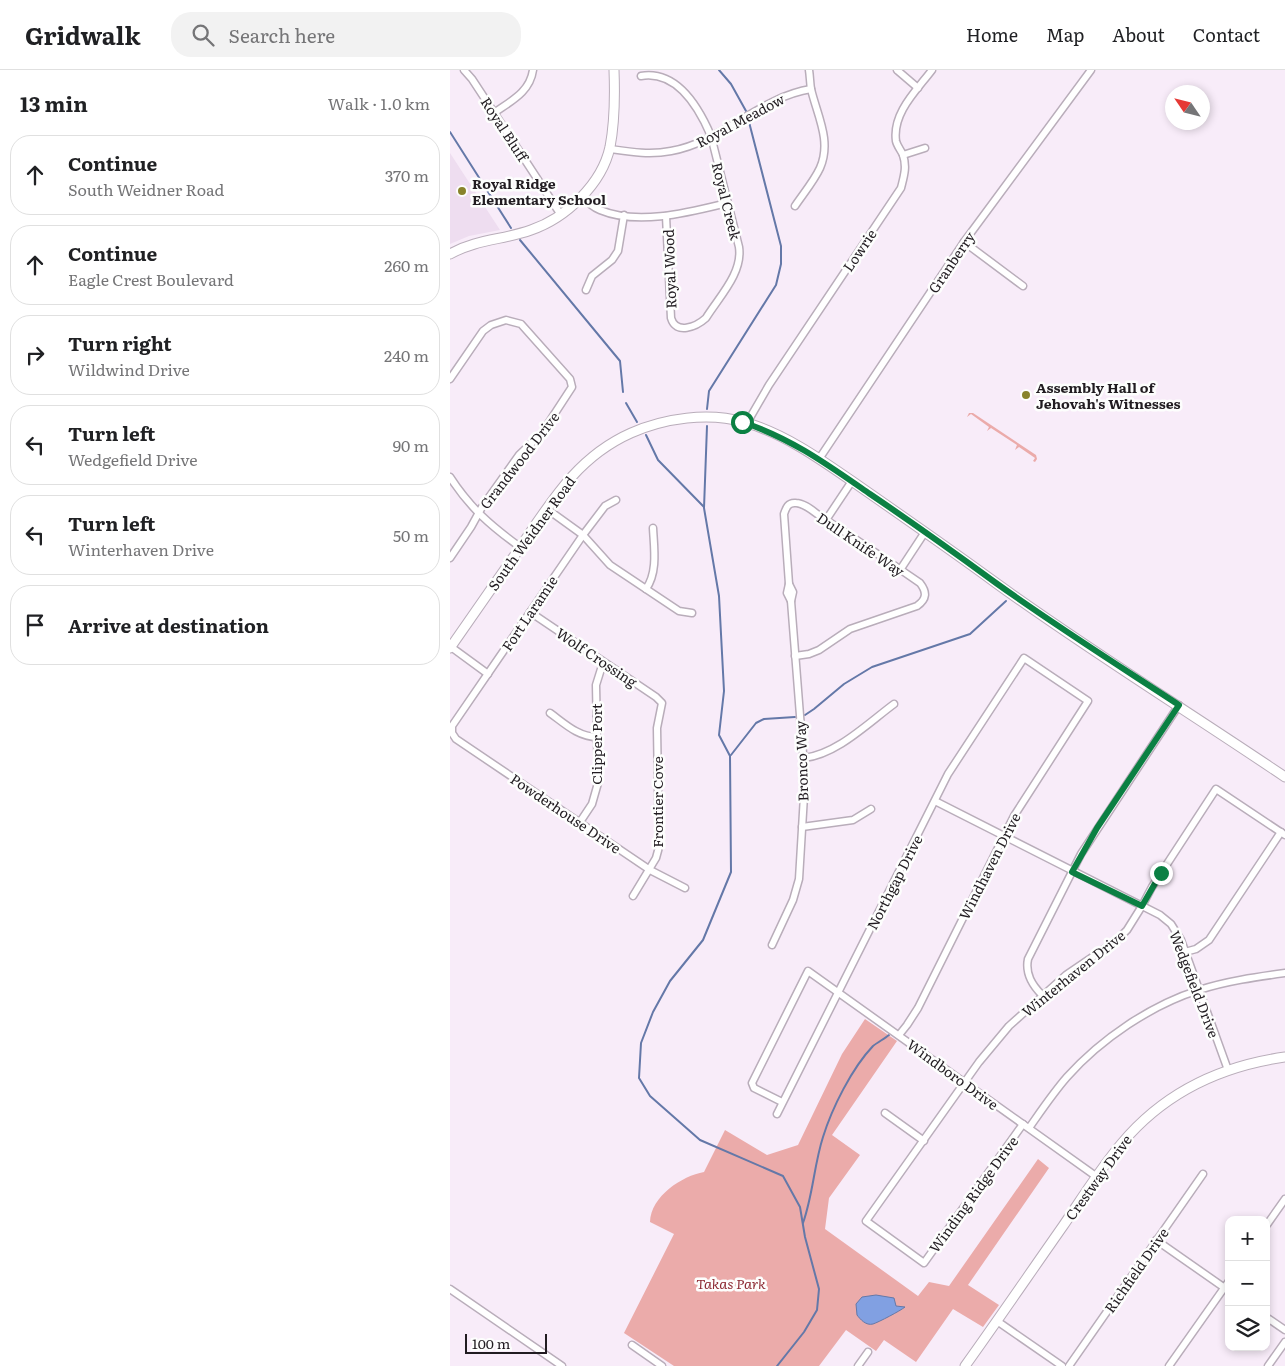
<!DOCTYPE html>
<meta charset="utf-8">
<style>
body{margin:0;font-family:Literata,serif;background:#f2f2f2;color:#202124}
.controls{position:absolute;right:15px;bottom:15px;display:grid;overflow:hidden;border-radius:10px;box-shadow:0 2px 8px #0003}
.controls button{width:45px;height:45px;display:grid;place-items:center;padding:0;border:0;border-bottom:1px solid #e0e0e0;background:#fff;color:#202124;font:25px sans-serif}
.compass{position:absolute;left:715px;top:15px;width:45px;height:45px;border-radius:50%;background:#fff;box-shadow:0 2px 8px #0003;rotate:305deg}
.scale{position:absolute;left:15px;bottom:12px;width:82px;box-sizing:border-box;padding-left:5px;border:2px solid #211c21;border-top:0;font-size:14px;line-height:18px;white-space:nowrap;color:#211c21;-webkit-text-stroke:4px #fdfefd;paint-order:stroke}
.stop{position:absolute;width:15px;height:15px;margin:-11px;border:4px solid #0b8043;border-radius:50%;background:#fff}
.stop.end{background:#0b8043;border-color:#fff;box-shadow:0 1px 5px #0008}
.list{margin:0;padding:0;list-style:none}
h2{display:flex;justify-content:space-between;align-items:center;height:65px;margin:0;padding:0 20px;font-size:21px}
h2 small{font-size:16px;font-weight:400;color:#757577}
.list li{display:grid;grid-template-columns:32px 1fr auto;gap:15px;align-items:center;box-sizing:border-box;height:80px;margin:0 10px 10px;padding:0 10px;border:1px solid #e0e0e0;border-radius:20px}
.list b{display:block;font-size:19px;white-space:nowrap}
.list p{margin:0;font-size:16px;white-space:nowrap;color:#757577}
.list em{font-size:16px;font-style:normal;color:#757577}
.icon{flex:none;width:28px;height:28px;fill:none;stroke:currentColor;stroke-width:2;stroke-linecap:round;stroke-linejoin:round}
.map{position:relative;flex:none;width:835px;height:1296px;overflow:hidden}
header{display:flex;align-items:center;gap:30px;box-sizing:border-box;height:70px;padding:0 25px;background:#fff;border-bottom:1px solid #e0e0e0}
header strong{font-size:24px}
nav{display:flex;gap:28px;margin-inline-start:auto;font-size:18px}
.search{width:350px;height:45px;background:#f2f2f2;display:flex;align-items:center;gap:12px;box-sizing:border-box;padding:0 18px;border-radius:20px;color:#757577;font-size:19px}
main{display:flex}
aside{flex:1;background:#fff}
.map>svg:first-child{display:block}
</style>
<header>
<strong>Gridwalk</strong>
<div class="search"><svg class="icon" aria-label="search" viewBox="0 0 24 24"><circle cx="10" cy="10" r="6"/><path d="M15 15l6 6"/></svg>Search here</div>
<nav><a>Home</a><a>Map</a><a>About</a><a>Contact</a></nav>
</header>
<main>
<aside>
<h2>13 min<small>Walk · 1.0 km</small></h2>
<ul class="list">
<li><svg class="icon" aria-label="ahead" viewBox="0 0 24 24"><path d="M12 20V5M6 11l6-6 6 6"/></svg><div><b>Continue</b><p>South Weidner Road</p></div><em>370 m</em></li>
<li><svg class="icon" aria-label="ahead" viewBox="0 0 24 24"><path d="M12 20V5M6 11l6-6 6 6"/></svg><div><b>Continue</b><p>Eagle Crest Boulevard</p></div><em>260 m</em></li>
<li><svg class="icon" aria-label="right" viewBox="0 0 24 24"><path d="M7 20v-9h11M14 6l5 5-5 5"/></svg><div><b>Turn right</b><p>Wildwind Drive</p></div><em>240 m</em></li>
<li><svg class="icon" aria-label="left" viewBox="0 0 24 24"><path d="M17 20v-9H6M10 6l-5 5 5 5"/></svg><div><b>Turn left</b><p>Wedgefield Drive</p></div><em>90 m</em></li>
<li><svg class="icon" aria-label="left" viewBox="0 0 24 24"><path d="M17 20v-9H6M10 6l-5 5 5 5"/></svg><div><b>Turn left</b><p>Winterhaven Drive</p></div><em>50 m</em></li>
<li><svg class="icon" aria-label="arrive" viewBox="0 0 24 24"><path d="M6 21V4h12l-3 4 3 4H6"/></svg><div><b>Arrive at destination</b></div></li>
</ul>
</aside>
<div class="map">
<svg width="835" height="1296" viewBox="0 0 835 1296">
<rect width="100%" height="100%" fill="#f8ecf9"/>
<polygon fill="#eeddf0" points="0,83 50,160 19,166 0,174"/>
<g fill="#ebabaa">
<polygon points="519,343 523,343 586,385 587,389 585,392 583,391 585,388 569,377 565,380 567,375 541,358 537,361 539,357 521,344 517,347"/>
<path d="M 415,949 L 447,971 L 382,1065 L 410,1085 L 379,1128 L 375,1159 L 468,1226 L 479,1212 L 499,1216 L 588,1089 L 599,1098 L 518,1215 L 549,1235 L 533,1257 L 503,1239 L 466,1292 L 434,1270 L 426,1281 L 396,1260 L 369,1296 L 224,1296 L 174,1263 L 224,1164 L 200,1152 C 201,1126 232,1106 254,1102 L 275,1060 L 317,1085 L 348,1075 L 392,984 Z"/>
</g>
<path fill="#81a0e2" stroke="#6478a8" d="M 426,1225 L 444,1228 L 446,1236 L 455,1237 C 450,1241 429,1252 423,1254 C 416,1256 410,1249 407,1245 L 406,1234 L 412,1227 Z"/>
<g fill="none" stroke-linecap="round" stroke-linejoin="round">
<g stroke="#6478a8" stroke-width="2">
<polyline points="269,0 281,14 296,41"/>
<polyline points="0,62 61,158"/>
<polyline points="70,170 170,291 173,322"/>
<polyline points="176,333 187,352"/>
<polyline points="257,339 259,321 326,215 331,194 331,176 299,52"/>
<polyline points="257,356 254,438 269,526 274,621 269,665 280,686 281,802 253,870 220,911 203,942 191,973 189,1008 200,1026 250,1070 333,1106 350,1137 355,1167 369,1219 367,1240 354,1262 327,1296"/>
<polyline points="196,365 208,390 254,437"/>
<polyline points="355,645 364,639 394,614 422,597 520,564 556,531"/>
<polyline points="281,685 306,653 314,649 345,647"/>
<path d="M 353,1153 C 363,1125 364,1095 373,1067 C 382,1038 402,998 423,976 C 428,972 434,969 439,965"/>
</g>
<g stroke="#b9adba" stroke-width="9">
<g id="street">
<polyline points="14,0 22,9 111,145"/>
<polyline points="447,0 468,18"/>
<path d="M 191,6 C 227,0 249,38 261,66 L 289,177 C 293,203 269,227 256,248 C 246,257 226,265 221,248 L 216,146"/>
<path d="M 44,43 C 61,31 80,22 83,0"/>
<path d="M 160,79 C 181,82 200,85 221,81 C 272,72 310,27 361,19"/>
<polyline points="453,85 475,78"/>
<path d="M 132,126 C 137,132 143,137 150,140 C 188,156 240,142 277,133"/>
<path d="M 345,136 C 353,124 364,111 370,98 C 382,71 367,45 361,19 C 360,13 360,6 359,0"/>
<polyline points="514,172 573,216"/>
<polyline points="136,220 142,206 162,190 168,181 174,145"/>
<polyline points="0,309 33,261 41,255 56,250 71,254 120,309 122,317 92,363 69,385 32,437 21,457 0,488"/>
<path d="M 297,353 L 319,315 L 451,118 C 454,106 457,97 453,85 C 451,80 447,76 446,71 C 442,43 467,20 482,0"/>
<polyline points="369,389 514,172 641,0"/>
<path d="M 0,407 C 20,438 41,456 70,477"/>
<polyline points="166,430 155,436 133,465 2,656 2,663 6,669 200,800 235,818"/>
<polyline points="97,439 133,465 160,495 229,541 242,543"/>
<polyline points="376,450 402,411"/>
<polyline points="450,500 475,462"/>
<path d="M 196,519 C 208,502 204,478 203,458"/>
<path d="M 341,531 L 337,523 L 339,514 L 334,444 C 336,438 338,432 346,433 C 355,433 365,443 373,448 C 406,469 438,491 470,513 C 477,522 477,529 467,536 L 400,559 L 369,580 L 359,584 L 345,586"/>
<polyline points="80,542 206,627 212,633 207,658 209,777 206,788 183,826"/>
<polyline points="1,577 38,604"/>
<path d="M 100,643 C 114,653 128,667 147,667"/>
<path d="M 354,688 C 387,684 417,654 444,634"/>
<polyline points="485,731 710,845 721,854 731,870 778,1000"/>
<polyline points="130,752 142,734 148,713 146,615 151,599 155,593"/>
<polyline points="352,757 403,750 421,739"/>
<polyline points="322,875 343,830 349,809 355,709 341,531 343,522 339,514"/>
<polyline points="735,882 746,879 759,870 831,762"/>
<path d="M 592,925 C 582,915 575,904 578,889 L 631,784 L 729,635"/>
<polyline points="332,1032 304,1018 302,1013 358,901 647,1107"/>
<polyline points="435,1043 474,1071"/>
<polyline points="327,1044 498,704 574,588 638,631 564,746 468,938 457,955 449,965"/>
<polyline points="573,1054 474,1193 416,1151 529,992 559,956 616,905 666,871 677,860 692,836 702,817 766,719 835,765"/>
<path d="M 579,1058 C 591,1041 603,1023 617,1007 C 651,969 701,935 749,920 C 777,911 806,907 835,903"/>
<polyline points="816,1156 835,1129"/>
<polyline points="706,1170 779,1221"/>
<polyline points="0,1219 112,1296"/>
<polyline points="816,1247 835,1260"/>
<polyline points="547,1251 612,1296"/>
<polyline points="182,1275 212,1296"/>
<polyline points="408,1296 418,1282"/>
<polyline points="619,1296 753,1104"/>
<polyline points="719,1296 779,1211"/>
<polyline points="818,1296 835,1272"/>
</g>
</g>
<g stroke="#b9adba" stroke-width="11">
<g id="secondary">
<path d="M 0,184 C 27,169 53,170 81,160 C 116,148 152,114 160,77 C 165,51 165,26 164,0"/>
<path d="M 0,578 C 23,545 46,512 69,479 C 101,432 127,387 181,363 C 215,348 258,342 294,352 C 336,364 373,391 409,416 C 455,448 501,480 546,513 C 640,581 739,642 835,707"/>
<path d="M 515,1296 C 548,1250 580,1203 613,1156 C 632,1128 650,1099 672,1073 C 714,1023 771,996 835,987"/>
</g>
</g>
<use href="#street" stroke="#fff" stroke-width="6"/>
<use href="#secondary" stroke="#fff" stroke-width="9"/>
</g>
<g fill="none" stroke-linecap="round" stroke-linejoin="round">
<path stroke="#0b8043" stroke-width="6" d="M 292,352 C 341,368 378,395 420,424 C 463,453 505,483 546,513 C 606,556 668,595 729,635 L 647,758 L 622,802 L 692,836 L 711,803"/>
</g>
<g fill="#88832b" stroke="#fdfefd" stroke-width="2">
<circle cx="12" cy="121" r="5"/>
<circle cx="576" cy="325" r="5"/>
</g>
<g text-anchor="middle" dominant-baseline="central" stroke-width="5" stroke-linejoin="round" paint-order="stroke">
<g font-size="14" fill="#211c21" stroke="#fdfefd">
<text transform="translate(290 50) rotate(-28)">Royal Meadow</text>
<text transform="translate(55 59) rotate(57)">Royal Bluff</text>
<text transform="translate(277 131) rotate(76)">Royal Creek</text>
<text transform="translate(409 180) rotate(-56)">Lowrie</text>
<text transform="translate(501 192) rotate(-56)">Granberry</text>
<text transform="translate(219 199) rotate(-92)">Royal Wood</text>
<text transform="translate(69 390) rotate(-52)">Grandwood Drive</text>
<text transform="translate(81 463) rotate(-54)">South Weidner Road</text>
<text transform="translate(411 474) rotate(34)">Dull Knife Way</text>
<text transform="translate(79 543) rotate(-56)">Fort Laramie</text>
<text transform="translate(147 587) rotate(34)">Wolf Crossing</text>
<text transform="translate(146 674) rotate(-90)">Clipper Port</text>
<text transform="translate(351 691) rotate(-92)">Bronco Way</text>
<text transform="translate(207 732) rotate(-90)">Frontier Cove</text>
<text transform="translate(116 743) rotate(34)">Powderhouse Drive</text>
<text transform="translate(539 796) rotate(-63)">Windhaven Drive</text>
<text transform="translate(444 812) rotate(-63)">Northgap Drive</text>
<text transform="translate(623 903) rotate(-39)">Winterhaven Drive</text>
<text transform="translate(745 914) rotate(69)">Wedgefield Drive</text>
<text transform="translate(503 1004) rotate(36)">Windboro Drive</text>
<text transform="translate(648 1107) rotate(-54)">Crestway Drive</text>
<text transform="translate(523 1124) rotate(-54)">Winding Ridge Drive</text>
<text transform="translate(686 1200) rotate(-55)">Richfield Drive</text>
</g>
<g font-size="14" font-weight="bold" fill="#211c21" stroke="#fdfefd" text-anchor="start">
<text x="22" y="113">Royal Ridge<tspan x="22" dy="16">Elementary School</tspan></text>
<text x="586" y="317">Assembly Hall of<tspan x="586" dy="16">Jehovah's Witnesses</tspan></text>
</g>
<g font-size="14" font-style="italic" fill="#8d2b34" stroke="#fdfefd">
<text x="281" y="1213">Takas Park</text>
</g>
</g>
</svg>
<div class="controls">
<button>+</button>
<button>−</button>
<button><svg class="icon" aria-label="layers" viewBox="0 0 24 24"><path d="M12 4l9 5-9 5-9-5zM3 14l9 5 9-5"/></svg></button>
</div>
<svg class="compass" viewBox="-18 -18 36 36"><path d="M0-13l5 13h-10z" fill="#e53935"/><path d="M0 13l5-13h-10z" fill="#757577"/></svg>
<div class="scale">100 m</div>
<div class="stop" style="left:292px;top:352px"></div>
<div class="stop end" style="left:711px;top:803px"></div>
</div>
</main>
